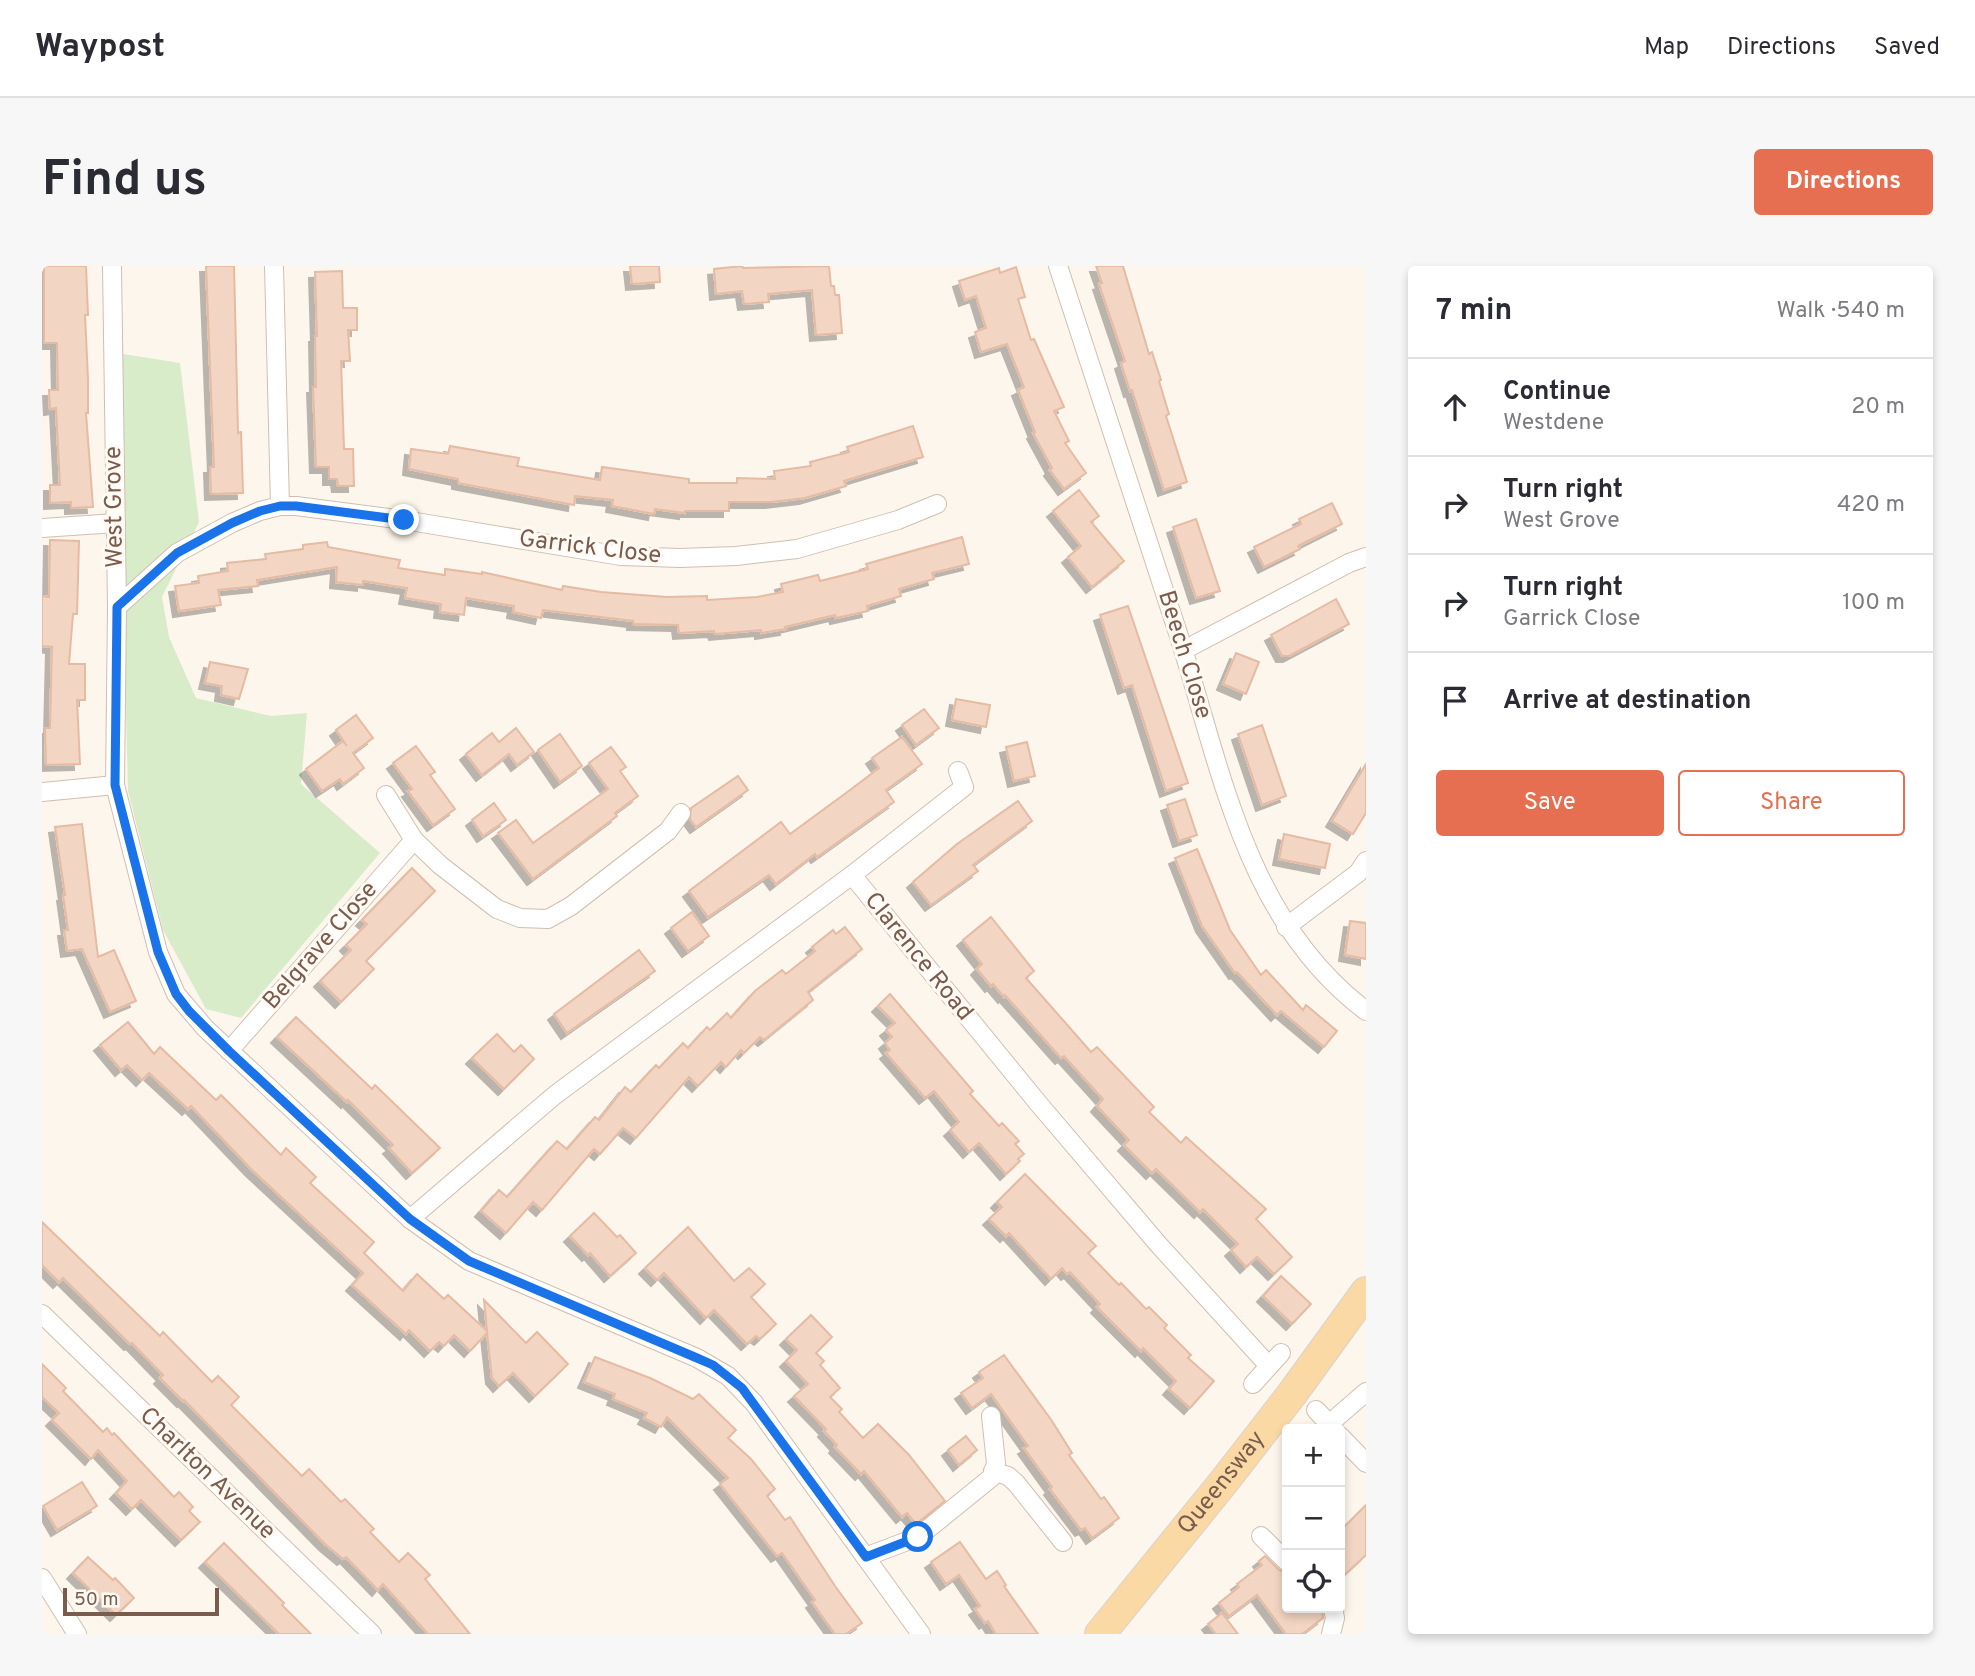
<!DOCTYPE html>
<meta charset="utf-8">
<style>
body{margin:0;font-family:Overpass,sans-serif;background:#f7f7f7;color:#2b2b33}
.controls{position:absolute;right:21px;bottom:21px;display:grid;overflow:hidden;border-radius:7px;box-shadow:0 4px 10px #0003}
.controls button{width:63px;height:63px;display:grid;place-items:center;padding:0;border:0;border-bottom:2px solid #e1e1e2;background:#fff;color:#2b2b33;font:35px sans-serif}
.scale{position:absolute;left:21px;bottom:18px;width:156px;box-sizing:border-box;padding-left:7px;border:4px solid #7a5c4d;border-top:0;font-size:19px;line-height:24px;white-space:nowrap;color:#7a5c4d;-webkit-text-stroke:5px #fffaf3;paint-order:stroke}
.stop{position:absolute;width:21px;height:21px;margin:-16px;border:5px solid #1a73e8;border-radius:50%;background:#fff}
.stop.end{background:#1a73e8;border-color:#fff;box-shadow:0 2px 7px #0008}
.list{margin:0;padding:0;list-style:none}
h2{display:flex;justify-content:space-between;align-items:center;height:91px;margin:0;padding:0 28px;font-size:30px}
h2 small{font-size:23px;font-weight:400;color:#7c7c81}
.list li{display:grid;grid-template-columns:46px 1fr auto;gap:21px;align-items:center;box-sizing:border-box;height:98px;padding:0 28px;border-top:2px solid #e1e1e2}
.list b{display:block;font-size:26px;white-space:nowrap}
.list p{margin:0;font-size:23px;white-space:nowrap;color:#7c7c81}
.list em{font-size:23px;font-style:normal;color:#7c7c81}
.actions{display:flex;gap:14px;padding:21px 28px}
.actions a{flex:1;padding:16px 0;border:2px solid #e76f51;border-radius:7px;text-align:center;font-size:24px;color:#e76f51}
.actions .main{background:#e76f51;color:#fff}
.icon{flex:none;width:38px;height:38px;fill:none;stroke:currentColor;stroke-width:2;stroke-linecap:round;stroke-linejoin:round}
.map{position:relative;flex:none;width:1324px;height:1368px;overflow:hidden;border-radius:7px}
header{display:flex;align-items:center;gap:42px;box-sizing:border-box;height:98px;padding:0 35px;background:#fff;border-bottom:2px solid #e1e1e2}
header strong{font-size:33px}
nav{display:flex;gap:38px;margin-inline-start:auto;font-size:24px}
.intro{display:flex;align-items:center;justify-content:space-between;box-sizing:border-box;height:168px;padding:0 42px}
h1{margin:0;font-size:49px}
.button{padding:18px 32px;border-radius:7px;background:#e76f51;color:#fff;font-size:24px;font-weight:700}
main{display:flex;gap:42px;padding:0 42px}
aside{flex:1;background:#fff;border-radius:7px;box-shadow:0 4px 10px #0003}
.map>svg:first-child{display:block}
</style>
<header>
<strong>Waypost</strong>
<nav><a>Map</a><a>Directions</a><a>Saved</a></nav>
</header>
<div class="intro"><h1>Find us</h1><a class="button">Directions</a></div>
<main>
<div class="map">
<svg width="1324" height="1368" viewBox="0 0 1324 1368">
<defs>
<filter id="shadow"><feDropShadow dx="-6" dy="6" stdDeviation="0" flood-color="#0004"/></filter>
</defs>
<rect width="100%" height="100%" fill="#fdf6ec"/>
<polygon fill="#d8ecc9" points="75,87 138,97 157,256 120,331 127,371 154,432 229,450 265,447 259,518 338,587 199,752 164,743 121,664 86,525"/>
<g fill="#f3d5c3" stroke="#e6bba3" stroke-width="2" filter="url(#shadow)">
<polygon points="2,0 44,0 46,49 43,49 46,113 46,147 44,147 51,241 29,242 29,236 8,237 8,219 18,219 14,142 8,143 7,124 16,124 15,77 2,77"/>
<polygon points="164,0 192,0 196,167 199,166 201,227 169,228 168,201 172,201"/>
<polygon points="588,0 617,0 618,16 590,18"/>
<polygon points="700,0 701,2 787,0 789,20 792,20 793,29 797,29 800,67 774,69 770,24 726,28 727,36 702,38 700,25 674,28 672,3"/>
<polygon points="1054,0 1081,0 1107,88 1110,86 1119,114 1117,115 1127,148 1124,150 1145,216 1122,224 1090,124 1088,125 1079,97 1083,95 1057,18 1060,17"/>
<polygon points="974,1 983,31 976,33 989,74 992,73 1022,141 1012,145 1027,175 1023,177 1044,207 1022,223 1008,204 1010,202 991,167 993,166 976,124 982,121 965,78 939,86 933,66 944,62 934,30 923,34 917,15 957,2 958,7"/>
<polygon points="300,5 301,42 315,42 315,64 306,64 308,95 299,95 302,183 311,183 312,220 296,220 295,213 287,213 287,201 274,201 271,121 274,121 273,70 275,70 273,6"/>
<polygon points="871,160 881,191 802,215 804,220 763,232 729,236 687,236 687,245 643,245 643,247 613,243 612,248 570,240 571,234 533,230 532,239 416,217 416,213 367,203 369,183 406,188 408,180 477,192 475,200 558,214 560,201 647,213 647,217 695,217 695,212 733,213 732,205 769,200 768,196 807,186 805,181"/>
<polygon points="1037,224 1057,250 1049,256 1082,295 1050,321 1026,291 1039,280 1011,245"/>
<polygon points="1290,237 1300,258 1256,280 1258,283 1222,301 1212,281 1259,258 1257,253"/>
<polygon points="1154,253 1178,325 1154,332 1131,261"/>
<polygon points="920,271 927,298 890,307 892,313 857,323 859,330 825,340 826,345 794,352 793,349 743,361 744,363 719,367 719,364 673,368 672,365 637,367 636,359 591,358 591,355 501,344 499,352 471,346 472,340 424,332 422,349 398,346 399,338 363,332 365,322 321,315 321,319 294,316 295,301 215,314 216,320 176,324 179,339 137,345 133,320 157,317 156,310 186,305 185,297 224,293 223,288 261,283 261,279 285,276 286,281 358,294 356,302 403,309 403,303 440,308 440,306 520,324 521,320 559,326 625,331 665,330 665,334 715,331 741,326 739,318 776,309 778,315 826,303 824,298"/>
<polygon points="8,274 37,275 35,348 31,348 27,398 43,398 43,434 35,434 38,498 4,499 3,462 8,462 10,381 0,380 0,330 7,331"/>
<polygon points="1294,333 1307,358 1247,390 1240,390 1229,369"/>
<polygon points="1086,340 1146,517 1124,525 1090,419 1082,422 1058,349"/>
<polygon points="1194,387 1217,396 1204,428 1181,418"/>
<polygon points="168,396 206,403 197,433 179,429 180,420 163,417"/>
<polygon points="914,433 948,439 944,461 910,454"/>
<polygon points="882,443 897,462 874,479 860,459"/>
<polygon points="314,449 331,472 311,487 322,502 301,518 298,513 280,525 264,503 301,475 305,480 294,464"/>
<polygon points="1220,459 1244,530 1220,539 1196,468"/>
<polygon points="474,462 492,486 475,499 467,488 440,509 424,488 450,467 457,476"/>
<polygon points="518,468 540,500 518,516 496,484"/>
<polygon points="860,471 880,498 844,524 852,536 775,591 773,588 734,618 727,609 666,651 647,625 739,556 748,568 808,524 837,502 830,492"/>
<polygon points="985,476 993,510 972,515 964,481"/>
<polygon points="374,480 393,506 388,509 413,543 391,559 366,525 370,523 351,497"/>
<polygon points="569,481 584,501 578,505 596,530 573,547 575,550 491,613 456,567 474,554 491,577 566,523 547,497"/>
<polygon points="1324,498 1324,547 1311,568 1290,555"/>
<polygon points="696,510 706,524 654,561 648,553 649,542"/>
<polygon points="1143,533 1155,569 1137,575 1125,539"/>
<polygon points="976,535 990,555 931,599 936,605 889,639 871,616 915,578"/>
<polygon points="452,537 464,554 441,570 430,554"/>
<polygon points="40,558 56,691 72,684 94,735 68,746 40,683 25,685 22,664 26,664 21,629 23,629 13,561"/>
<polygon points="1242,568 1288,578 1283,602 1237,593"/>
<polygon points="1155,583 1188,664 1219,709 1224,704 1261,744 1264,739 1295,765 1282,781 1239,745 1235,749 1195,706 1193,707 1160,660 1133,592"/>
<polygon points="370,602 393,625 324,695 332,703 299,736 278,715 309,684 304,679 325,658 320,654"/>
<polygon points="650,646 667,670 646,685 629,662"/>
<polygon points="949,651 992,705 984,712 1049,786 1055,781 1112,841 1107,846 1139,877 1144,871 1224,943 1214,953 1250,991 1232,1008 1215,991 1204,1001 1189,984 1196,978 1161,943 1158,946 1114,903 1110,907 1082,879 1087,874 1055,840 1061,833 1022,790 1019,792 963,729 962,731 951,718 949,720 935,703 940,698 921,674"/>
<polygon points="1308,655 1324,657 1324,693 1303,689"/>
<polygon points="803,661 820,683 766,726 771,734 722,774 718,771 702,787 699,784 684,801 679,796 656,820 647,811 594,872 581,862 558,888 552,883 500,944 491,936 464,967 439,945 457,924 465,931 515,875 525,883 553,851 557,854 583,821 589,826 614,799 617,802 641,777 646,782 665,761 668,764 685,747 689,752 713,725 740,704 744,708 773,685 770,681 791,664 794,668"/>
<polygon points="597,684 613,705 525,767 512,748"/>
<polygon points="848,728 931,825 928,828 957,860 960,857 977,875 973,878 982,888 976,893 978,895 964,908 937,877 927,886 908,864 917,856 892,825 883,832 844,787 848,784 843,777 850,771 844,764 853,757 836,740"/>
<polygon points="254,751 330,823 333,819 398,882 370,907 347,882 351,879 306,834 305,836 235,771"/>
<polygon points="86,756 112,788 118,781 174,834 179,829 239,889 244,882 274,911 268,917 332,976 322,987 361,1025 375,1008 402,1033 406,1029 445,1065 442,1034 484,1077 495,1066 526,1098 493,1130 471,1107 457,1120 450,1112 445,1067 428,1085 412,1069 402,1080 397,1076 388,1085 367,1064 364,1068 310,1019 321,1007 210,904 149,840 146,843 107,807 100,814 85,799 79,804 58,779"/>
<polygon points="455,768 472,786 479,779 492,793 462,823 430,792"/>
<polygon points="983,908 1054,980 1046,987 1077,1019 1079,1017 1104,1043 1107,1041 1125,1059 1122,1062 1149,1089 1146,1092 1172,1115 1148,1142 1127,1123 1134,1115 1101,1082 1099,1085 1055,1041 1058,1038 1028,1006 1025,1008 1020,1002 1009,1013 967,967 964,970 947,953 960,941 955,936"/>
<polygon points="552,947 575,971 578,969 594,987 568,1010 548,987 546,989 528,970"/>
<polygon points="0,956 118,1070 121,1066 170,1116 176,1110 197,1131 189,1139 260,1210 267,1203 299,1236 303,1233 332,1263 328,1266 357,1296 366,1287 388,1309 383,1313 428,1368 386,1368 341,1318 336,1324 304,1291 301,1293 283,1278 142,1134 141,1135 118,1112 121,1109 90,1077 88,1078 21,1012 17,1016 0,999"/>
<polygon points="646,961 692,1015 707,1002 723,1018 709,1031 734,1058 718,1073 714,1070 705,1078 672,1044 664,1052 622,1007 615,1014 603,1002"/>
<polygon points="1239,1010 1269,1038 1250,1058 1221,1030"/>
<polygon points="769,1049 790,1071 774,1087 782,1095 778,1099 798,1122 788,1131 800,1143 797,1146 821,1172 836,1158 867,1189 903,1235 874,1258 865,1247 860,1251 822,1205 819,1208 793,1181 795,1179 782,1165 784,1163 752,1130 766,1118 744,1095 755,1084 744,1073"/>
<polygon points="962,1089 1010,1155 1030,1187 1027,1189 1059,1233 1062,1231 1077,1252 1050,1272 1043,1262 1039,1264 1008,1223 1010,1221 982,1182 986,1180 949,1128 930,1142 919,1127 941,1112 937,1106"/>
<polygon points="553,1091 608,1112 651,1133 657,1128 694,1164 686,1172 709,1193 733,1223 725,1230 743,1254 748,1251 793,1320 820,1357 804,1368 793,1368 770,1336 773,1334 740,1287 735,1290 678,1218 686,1212 625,1151 619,1161 602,1152 605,1147 571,1133 573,1128 542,1116"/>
<polygon points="0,1098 24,1122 21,1125 61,1166 65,1162 70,1169 72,1167 132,1231 137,1226 151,1241 147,1245 158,1256 139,1274 99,1234 90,1243 74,1227 85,1215 56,1184 49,1193 10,1154 17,1147 0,1131"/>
<polygon points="924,1170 935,1184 917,1199 906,1184"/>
<polygon points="40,1216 55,1240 15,1264 1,1240"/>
<polygon points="1324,1239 1324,1289 1298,1313 1298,1265"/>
<polygon points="918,1276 944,1313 955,1305 964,1319 962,1320 996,1368 954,1368 946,1355 943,1357 933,1343 938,1340 917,1309 904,1318 889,1296"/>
<polygon points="182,1277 242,1337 240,1339 269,1368 237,1368 163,1296"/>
<polygon points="1223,1290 1237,1304 1245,1307 1245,1342 1280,1342 1281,1352 1260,1368 1244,1368 1215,1329 1187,1350 1177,1337 1197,1321 1195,1318 1220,1299 1217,1295"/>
<polygon points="46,1291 71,1314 73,1312 92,1332 74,1349 31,1307"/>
<polygon points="1180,1347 1196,1368 1174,1368 1166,1358"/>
</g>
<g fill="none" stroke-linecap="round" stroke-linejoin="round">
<g stroke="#d1beb0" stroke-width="20">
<g id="street">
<polyline points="70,0 75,341 73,519 116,686 134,728 163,762 368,953 427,995 655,1092 686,1110 712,1137 879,1368"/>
<polyline points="232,0 238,240"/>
<path d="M 1016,0 C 1055,119 1094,239 1133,358 C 1179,497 1200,651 1324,745"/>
<polyline points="0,262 74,257"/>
<polyline points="75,341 135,287 190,257 218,245 238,240 254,240 362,254 579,290 638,292 694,290 755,283 856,254 895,238"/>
<polyline points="1142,384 1307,297 1324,291"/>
<polyline points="0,526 73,519"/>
<polyline points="344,529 372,574 398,599 455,643 478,652 506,653 529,640 626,565 639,547"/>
<polyline points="810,609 922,521 916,505"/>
<polyline points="1244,661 1316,607 1324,595"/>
<polyline points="187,785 372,574"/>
<polyline points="368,953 513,829 810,609 996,837 1116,978 1227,1100"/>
<polyline points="0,1048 330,1368"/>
<polyline points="1211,1118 1239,1087"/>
<polyline points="1274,1144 1292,1163"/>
<polyline points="1287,1158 1324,1126"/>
<polyline points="1298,1170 1324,1197"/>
<polyline points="951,1205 966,1210 974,1217 1021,1276"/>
<polyline points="1219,1270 1245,1296"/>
<polyline points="823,1291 876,1271 950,1211 954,1197 949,1150"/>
<polyline points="0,1312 35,1368"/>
<polyline points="1289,1368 1293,1352 1291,1342"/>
</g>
</g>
<g stroke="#dad1cd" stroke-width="32">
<g id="primary">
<path id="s1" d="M 1058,1368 L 1180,1218 L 1250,1128 L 1324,1026"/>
</g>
</g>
<use href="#street" stroke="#fff" stroke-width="18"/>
<use href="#primary" stroke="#fbd9a5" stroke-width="30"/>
</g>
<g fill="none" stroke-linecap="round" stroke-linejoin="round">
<polyline stroke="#1a73e8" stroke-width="9" points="362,254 254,240 238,240 218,245 190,257 135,287 75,341 73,519 116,686 134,728 147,745 187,785 368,953 427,995 655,1092 671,1099 700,1122 824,1291 876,1271"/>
</g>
<g text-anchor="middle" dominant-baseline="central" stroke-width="6" stroke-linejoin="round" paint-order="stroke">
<g font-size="24" fill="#7a5c4d" stroke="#fffaf3">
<text transform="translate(73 241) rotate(-91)">West Grove</text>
<text transform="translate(548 282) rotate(7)">Garrick Close</text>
<text transform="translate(1142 389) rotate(73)">Beech Close</text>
<text transform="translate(279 680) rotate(-49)">Belgrave Close</text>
<text transform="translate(876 691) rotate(51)">Clarence Road</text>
<text transform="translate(165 1208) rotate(44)">Charlton Avenue</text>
<text stroke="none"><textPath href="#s1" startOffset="194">Queensway</textPath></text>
</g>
</g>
</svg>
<div class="controls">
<button>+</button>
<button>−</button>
<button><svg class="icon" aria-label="locate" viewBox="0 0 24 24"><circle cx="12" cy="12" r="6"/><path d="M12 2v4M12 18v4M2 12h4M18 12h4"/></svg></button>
</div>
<div class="scale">50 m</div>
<div class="stop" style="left:876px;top:1271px"></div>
<div class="stop end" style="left:362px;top:254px"></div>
</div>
<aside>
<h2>7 min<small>Walk · 540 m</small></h2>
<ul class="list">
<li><svg class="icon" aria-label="ahead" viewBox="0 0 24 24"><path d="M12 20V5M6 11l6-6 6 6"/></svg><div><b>Continue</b><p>Westdene</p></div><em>20 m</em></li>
<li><svg class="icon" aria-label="right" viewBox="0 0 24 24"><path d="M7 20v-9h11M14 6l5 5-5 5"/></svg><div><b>Turn right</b><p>West Grove</p></div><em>420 m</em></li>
<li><svg class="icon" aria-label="right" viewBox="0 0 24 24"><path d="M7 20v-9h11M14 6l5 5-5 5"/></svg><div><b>Turn right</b><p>Garrick Close</p></div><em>100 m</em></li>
<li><svg class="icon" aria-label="arrive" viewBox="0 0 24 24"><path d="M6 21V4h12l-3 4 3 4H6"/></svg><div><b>Arrive at destination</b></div></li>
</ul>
<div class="actions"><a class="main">Save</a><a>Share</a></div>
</aside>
</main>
